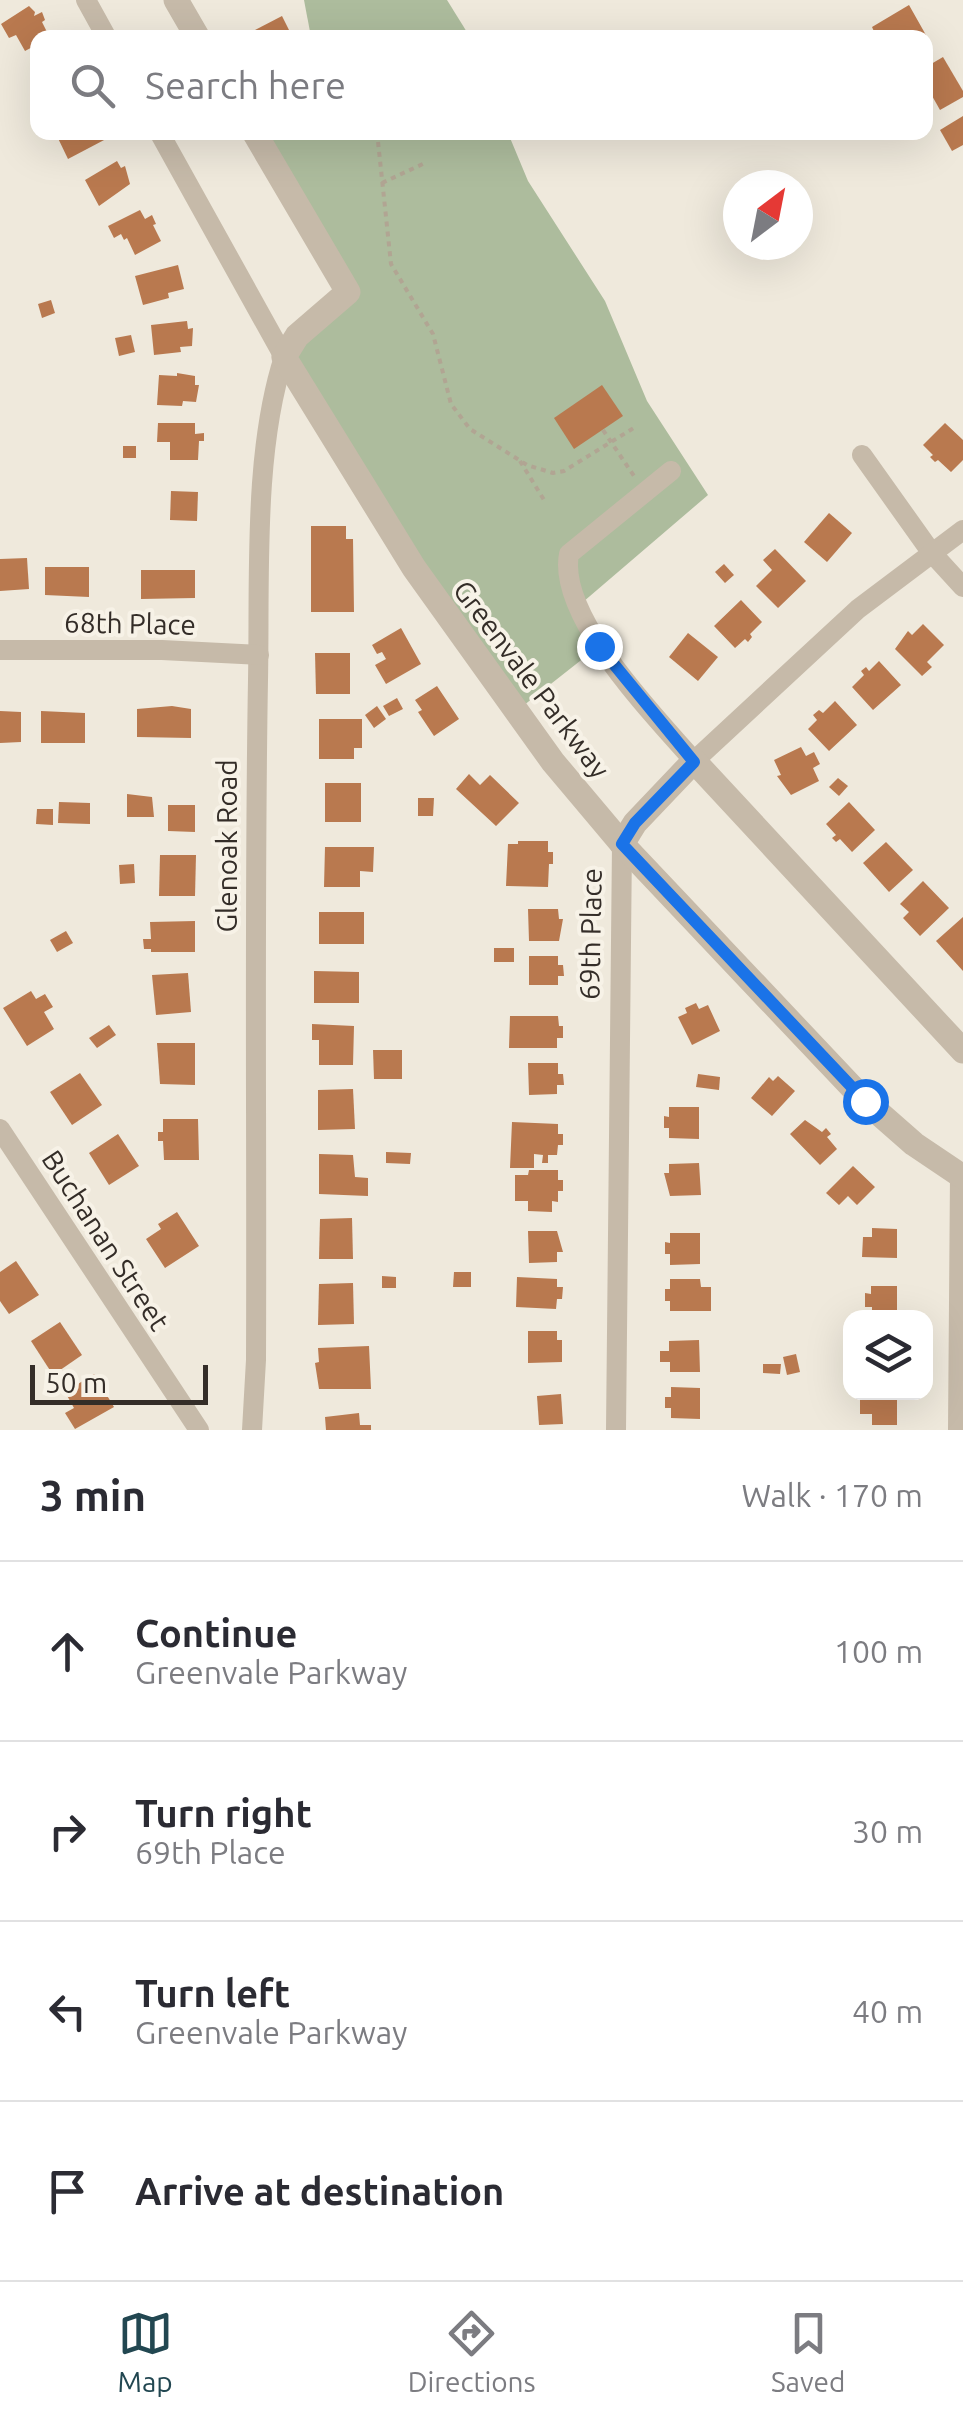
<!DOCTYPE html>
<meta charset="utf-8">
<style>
body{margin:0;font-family:Ubuntu,sans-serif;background:#f7f7f7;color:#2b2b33}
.controls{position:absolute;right:30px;bottom:30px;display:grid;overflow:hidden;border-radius:20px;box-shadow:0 10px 40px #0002}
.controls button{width:90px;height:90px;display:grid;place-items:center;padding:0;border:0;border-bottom:2px solid #e1e1e2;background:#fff;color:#2b2b33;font:50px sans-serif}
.compass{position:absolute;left:723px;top:170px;width:90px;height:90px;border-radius:50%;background:#fff;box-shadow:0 10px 40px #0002;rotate:32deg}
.scale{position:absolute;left:30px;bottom:25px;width:178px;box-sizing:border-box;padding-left:10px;border:5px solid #342d28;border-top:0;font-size:28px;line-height:35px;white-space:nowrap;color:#342d28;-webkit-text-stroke:8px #f7f2e7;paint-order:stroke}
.stop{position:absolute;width:30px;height:30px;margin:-22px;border:8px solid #1a73e8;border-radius:50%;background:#fff}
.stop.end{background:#1a73e8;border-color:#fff;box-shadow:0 2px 10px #0008}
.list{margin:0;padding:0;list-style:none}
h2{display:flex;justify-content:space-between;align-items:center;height:130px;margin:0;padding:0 40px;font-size:42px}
h2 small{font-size:32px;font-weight:400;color:#7c7c81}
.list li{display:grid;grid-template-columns:65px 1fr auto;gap:30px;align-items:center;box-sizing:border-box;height:180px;padding:0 40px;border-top:2px solid #e1e1e2}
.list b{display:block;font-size:38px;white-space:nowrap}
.list p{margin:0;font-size:32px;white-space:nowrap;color:#7c7c81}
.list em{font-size:32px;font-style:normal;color:#7c7c81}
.icon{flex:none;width:55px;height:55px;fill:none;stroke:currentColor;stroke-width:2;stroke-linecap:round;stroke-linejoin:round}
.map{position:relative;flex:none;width:963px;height:1430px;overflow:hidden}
.search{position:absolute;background:#fff;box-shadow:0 10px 40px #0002;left:30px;right:30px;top:30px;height:110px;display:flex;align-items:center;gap:25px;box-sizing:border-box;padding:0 35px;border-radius:20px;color:#7c7c81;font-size:38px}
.sheet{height:850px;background:#fff}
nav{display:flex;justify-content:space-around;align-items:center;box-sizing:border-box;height:140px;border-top:2px solid #e1e1e2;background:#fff;font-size:28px;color:#7c7c81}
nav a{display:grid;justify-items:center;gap:5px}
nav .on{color:#224751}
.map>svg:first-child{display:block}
</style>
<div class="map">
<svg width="963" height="1430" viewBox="0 0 963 1430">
<rect width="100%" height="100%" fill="#efe9dc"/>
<g fill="#adbc9d">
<polygon points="304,0 447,0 470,37 311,37"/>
<polygon points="281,133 508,133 528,181 605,301 647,401 708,495 583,602 599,646 514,713 284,357 348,292 262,145"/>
</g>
<g fill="#b9794f">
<polygon points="909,5 931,44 926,47 926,38 893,38 891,34 877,38 872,27"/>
<polygon points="29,6 35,12 34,16 42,12 45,20 42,22 50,38 38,38 38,44 25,51 16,35 9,38 1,24"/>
<polygon points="282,16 293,38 259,38 255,30"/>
<polygon points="943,57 963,91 963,97 940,110 926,85 926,67"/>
<polygon points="963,116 963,145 952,151 940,130"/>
<polygon points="55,132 103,132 106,139 68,159"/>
<polygon points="117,161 121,168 125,166 130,184 99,206 85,180"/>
<polygon points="140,210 145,219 152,215 156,224 153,225 161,241 135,255 127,238 124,240 121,234 114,238 108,226"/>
<polygon points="178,265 184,289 168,293 169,298 143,305 135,276"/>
<polygon points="51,300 55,313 42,318 38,304"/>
<polygon points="187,321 188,329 193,328 192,346 180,347 181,352 154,355 151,325"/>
<polygon points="131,335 135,352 119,356 115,338"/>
<polygon points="177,373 195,376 195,385 199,385 196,402 183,401 182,406 157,405 159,375 177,376"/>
<polygon points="602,385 623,416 574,449 554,418"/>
<polygon points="158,423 195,423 195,434 204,433 204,441 199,441 198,460 170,460 170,442 157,442"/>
<polygon points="945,423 963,440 963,460 951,472 938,460 935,462 930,457 933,455 923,445"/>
<rect x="123" y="446" width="13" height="12"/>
<polygon points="171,491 198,492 197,521 170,520"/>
<polygon points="829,513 852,533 827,562 804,542"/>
<polygon points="311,526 346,526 346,539 353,539 354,612 311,612"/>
<polygon points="775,549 806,581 778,608 756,586 772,570 763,560"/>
<polygon points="27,558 29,589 0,591 0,559"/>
<polygon points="724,564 734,575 725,583 715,572"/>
<polygon points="45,567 89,567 89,597 45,595"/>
<polygon points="141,570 195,570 195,598 141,599"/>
<polygon points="741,600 762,622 750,634 752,637 748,642 745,639 735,648 714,626"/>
<polygon points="923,624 944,645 927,662 932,667 922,676 895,649 908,631 912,635"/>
<polygon points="401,628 421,664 386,684 375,665 386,659 382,652 377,654 372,645"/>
<polygon points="688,633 718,657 698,681 669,657"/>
<polygon points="315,653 350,653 350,694 316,694"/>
<polygon points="879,661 901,685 873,710 852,687 864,675 861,671 866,667 869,671"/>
<polygon points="437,686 459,719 434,736 418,712 422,710 415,700"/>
<polygon points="397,698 403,709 389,716 383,706"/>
<polygon points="835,701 857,725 829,751 808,729 817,720 813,715 819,710 823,713"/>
<polygon points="172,706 191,709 191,738 137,737 137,709"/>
<polygon points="377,706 386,719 374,728 365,715"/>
<polygon points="0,711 21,712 21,742 0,743"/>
<polygon points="41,711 85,713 85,743 41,743"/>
<polygon points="319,719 362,719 362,748 354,748 354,759 319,759"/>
<polygon points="801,747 806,756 814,752 820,764 813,768 819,781 791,795 777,776 781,775 774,760"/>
<polygon points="469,774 480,785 490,775 519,803 496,826 456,789"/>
<polygon points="838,778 848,786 839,796 829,787"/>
<rect x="325" y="783" width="36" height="39"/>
<polygon points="127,794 152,797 154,817 127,817"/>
<polygon points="418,798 434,798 433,816 418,816"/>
<polygon points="59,802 90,803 90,824 58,823"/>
<polygon points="849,802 875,830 852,852 840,839 836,842 832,838 836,835 826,824"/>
<polygon points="168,805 195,805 195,832 168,831"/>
<polygon points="37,809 53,809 53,825 36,824"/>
<polygon points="518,841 548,841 548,852 553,852 553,864 549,864 548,887 506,886 508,844 518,844"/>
<polygon points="886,842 913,870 889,892 863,863"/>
<polygon points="325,847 374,847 373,872 360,871 360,887 324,887"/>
<polygon points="160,855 196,855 195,896 159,896"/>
<polygon points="134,864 135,883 120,884 119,865"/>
<polygon points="923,881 949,908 920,936 903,918 909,912 900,904"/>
<polygon points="528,909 558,909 559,919 563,919 559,941 529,941"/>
<rect x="319" y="912" width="45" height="32"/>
<polygon points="963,917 963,971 936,941"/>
<polygon points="195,921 195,952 151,952 151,949 144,949 143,939 151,939 150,922"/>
<polygon points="66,931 73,943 57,952 50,940"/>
<rect x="494" y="948" width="20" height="14"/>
<polygon points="529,956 558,956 558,965 563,965 564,976 558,976 558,985 529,985"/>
<polygon points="314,971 359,972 359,1003 314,1003"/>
<polygon points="188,973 191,1012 156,1015 152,975"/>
<polygon points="31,991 36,999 45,994 53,1007 44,1012 54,1029 27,1046 3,1008"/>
<polygon points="696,1003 699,1009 708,1005 720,1031 692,1045 678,1017 687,1013 685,1008"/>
<polygon points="510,1016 558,1016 559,1026 563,1026 563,1038 557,1038 557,1048 509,1048"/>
<polygon points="312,1024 354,1026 353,1065 319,1065 319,1040 312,1040"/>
<polygon points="109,1025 116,1035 97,1048 89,1038"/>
<polygon points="157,1043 195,1043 195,1085 160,1084"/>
<polygon points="373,1050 402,1050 402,1079 374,1079"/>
<polygon points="528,1063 558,1063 558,1074 563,1074 564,1085 557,1085 557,1094 529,1095"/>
<polygon points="80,1073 102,1105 72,1125 50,1092"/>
<polygon points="698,1074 720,1077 719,1090 696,1087"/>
<polygon points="778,1076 795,1091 772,1116 751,1098 769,1077 773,1081"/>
<polygon points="353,1089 355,1129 318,1130 318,1090"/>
<polygon points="669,1107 699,1107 699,1139 669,1138 669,1128 664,1128 664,1116 669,1117"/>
<polygon points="163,1119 198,1119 199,1160 164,1160 163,1141 158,1141 158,1132 163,1132"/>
<polygon points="805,1120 822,1132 826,1128 831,1134 827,1137 837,1149 820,1165 790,1134"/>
<polygon points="512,1122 558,1124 558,1134 563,1134 563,1145 558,1145 557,1155 548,1155 548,1163 542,1163 543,1155 534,1154 534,1168 510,1168"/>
<polygon points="118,1134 139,1166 109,1185 89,1153"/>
<polygon points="386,1152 411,1153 410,1164 386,1163"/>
<polygon points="319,1154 353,1155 355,1177 368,1178 368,1196 319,1194"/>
<polygon points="699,1163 701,1195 670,1196 664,1173 669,1173 669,1164"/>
<polygon points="853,1166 875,1187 857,1205 848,1196 839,1205 826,1193"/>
<polygon points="529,1170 558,1170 558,1180 563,1180 563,1191 558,1191 558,1202 552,1201 552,1212 528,1211 528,1201 515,1201 515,1175 528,1175"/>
<polygon points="177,1212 199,1246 165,1268 146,1239 161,1229 158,1224"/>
<polygon points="352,1218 353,1259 319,1259 320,1219"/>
<polygon points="872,1228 897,1229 897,1258 862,1257 863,1237 872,1237"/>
<polygon points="528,1231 557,1231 563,1252 557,1252 557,1262 529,1263"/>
<polygon points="670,1233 700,1233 700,1264 670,1265 670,1254 665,1254 665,1242 670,1243"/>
<polygon points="16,1261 39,1295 9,1314 0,1301 0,1272"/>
<polygon points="454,1272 471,1272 471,1287 453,1287"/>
<polygon points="382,1276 396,1277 396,1288 382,1288"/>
<polygon points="517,1277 557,1279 557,1287 563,1287 562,1299 557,1299 556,1309 516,1307"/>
<polygon points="670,1279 700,1279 701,1287 711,1287 711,1311 670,1311 670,1301 665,1301 665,1289 670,1289"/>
<polygon points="353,1283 354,1324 318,1325 319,1284"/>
<polygon points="871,1286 897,1286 897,1316 872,1316 872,1307 865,1307 865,1293 871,1294"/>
<polygon points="60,1322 82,1355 53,1375 31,1341"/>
<polygon points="528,1331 557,1331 557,1340 562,1340 562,1362 528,1363"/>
<polygon points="699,1340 700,1372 670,1372 670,1362 660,1362 660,1351 669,1351 669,1341"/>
<polygon points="369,1346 371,1389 319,1389 315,1363 319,1362 318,1348"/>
<polygon points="796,1354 800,1372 787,1375 783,1357"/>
<polygon points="763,1364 781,1364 780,1374 763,1373"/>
<polygon points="94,1374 114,1407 75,1429 65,1413 74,1408 65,1392"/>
<polygon points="671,1387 700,1388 700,1419 671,1418 671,1408 665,1408 665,1397 671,1397"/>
<polygon points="561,1394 563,1424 539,1425 537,1396"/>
<polygon points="860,1394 897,1394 897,1425 872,1425 872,1414 860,1414"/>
<polygon points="359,1413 360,1425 371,1425 371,1430 326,1430 325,1417"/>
</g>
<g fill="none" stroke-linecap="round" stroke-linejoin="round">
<g stroke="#b1a593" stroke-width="4" stroke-dasharray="5 5" stroke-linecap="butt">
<polyline points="377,132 391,264 433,334 451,404 470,429 527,465 553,473 564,471 637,426"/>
<polyline points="382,183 427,162"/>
<polyline points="603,430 634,476"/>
<polyline points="520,461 544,500"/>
</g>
<g stroke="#c6baa9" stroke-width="20">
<polyline points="86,0 107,38"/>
<path d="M 159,132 L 284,357 C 253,452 260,579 258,680 C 254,907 257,1133 256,1360 L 252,1430"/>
<polyline points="862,455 931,552 963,587"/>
<path d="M 671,471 L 569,554 C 557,617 656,717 694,761 L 858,609 L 963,530"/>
<polyline points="0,650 162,650 259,655"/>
<polyline points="0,1129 199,1430"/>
<polyline points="616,1430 622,844"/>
<polyline points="958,1430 960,1175"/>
</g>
<g stroke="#c6baa9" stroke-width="25">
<polyline points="176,0 198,38"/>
<polyline points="254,132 348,292 297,336 284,357 414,568 553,762 622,844 865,1101 914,1144 963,1177"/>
<polyline points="622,844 635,823 694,761 963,1051"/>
</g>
</g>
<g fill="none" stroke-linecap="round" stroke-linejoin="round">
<polyline stroke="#1a73e8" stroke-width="12" points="599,646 694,762 635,823 622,844 865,1101"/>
</g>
<g text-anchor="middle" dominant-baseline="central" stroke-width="8" stroke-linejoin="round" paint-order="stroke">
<g font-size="28" fill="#342d28" stroke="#f7f2e7">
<text transform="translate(130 623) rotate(1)">68th Place</text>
<text transform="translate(532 679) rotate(53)">Greenvale Parkway</text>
<text transform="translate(226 846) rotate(-90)">Glenoak Road</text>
<text transform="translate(590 934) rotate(-89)">69th Place</text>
<text transform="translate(106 1240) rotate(57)">Buchanan Street</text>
</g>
</g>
</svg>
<div class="controls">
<button><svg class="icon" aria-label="layers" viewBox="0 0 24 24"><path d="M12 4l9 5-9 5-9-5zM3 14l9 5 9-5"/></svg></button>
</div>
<svg class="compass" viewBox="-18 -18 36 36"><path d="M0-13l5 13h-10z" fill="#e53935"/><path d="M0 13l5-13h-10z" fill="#7c7c81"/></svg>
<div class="scale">50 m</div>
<div class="stop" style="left:865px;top:1101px"></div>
<div class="stop end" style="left:599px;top:646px"></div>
<div class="search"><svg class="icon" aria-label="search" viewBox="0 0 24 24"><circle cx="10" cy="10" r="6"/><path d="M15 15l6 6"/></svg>Search here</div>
</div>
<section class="sheet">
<h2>3 min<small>Walk · 170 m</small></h2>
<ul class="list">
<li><svg class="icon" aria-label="ahead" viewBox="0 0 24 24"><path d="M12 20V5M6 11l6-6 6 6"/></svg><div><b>Continue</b><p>Greenvale Parkway</p></div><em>100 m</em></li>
<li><svg class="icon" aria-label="right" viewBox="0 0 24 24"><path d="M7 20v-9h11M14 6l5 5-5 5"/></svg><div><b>Turn right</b><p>69th Place</p></div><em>30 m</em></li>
<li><svg class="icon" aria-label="left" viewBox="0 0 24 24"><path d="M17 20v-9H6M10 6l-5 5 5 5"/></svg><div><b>Turn left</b><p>Greenvale Parkway</p></div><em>40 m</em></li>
<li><svg class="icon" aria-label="arrive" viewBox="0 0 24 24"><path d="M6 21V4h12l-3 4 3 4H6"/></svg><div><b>Arrive at destination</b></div></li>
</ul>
</section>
<nav>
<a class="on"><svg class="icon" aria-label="map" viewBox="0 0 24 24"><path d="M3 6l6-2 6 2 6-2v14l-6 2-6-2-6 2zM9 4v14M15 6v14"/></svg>Map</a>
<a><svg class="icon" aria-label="directions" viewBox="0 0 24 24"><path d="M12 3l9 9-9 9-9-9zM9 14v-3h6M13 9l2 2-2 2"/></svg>Directions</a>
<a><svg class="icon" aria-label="saved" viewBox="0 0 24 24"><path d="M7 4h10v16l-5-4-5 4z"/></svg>Saved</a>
</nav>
